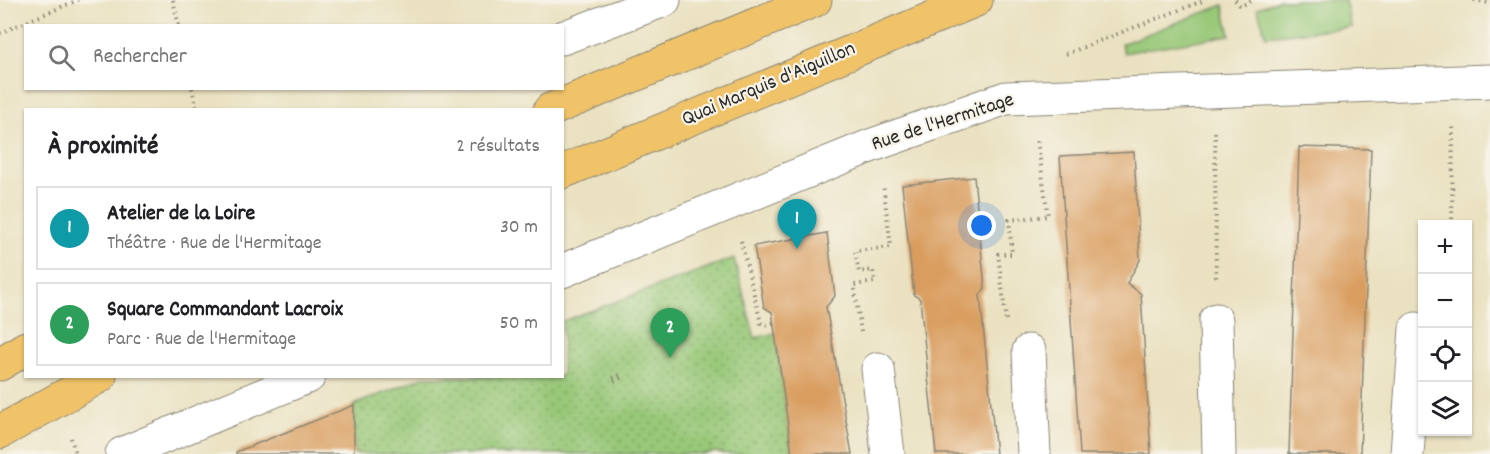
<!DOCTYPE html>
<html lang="fr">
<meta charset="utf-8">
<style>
body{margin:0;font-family:Dekko,sans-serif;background:#f2f2f2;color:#202124}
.controls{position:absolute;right:18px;bottom:18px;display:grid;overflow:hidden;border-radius:0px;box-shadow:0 2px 4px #0004}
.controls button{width:54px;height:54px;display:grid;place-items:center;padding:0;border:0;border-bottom:2px solid #e0e0e0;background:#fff;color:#202124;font:30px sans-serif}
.you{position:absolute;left:982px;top:226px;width:21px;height:21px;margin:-15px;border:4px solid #fff;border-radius:50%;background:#1a73e8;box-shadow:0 0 0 9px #1a73e833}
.badge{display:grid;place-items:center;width:39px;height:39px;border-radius:50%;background:#1a73e8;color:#fff;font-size:20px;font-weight:700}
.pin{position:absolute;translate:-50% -50px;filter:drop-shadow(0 2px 3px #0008)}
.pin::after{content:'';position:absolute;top:32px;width:21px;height:18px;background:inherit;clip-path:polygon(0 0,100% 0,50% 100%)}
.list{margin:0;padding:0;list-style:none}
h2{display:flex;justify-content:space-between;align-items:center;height:78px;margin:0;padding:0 24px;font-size:26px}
h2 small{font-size:20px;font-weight:400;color:#757577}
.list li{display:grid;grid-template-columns:39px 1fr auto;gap:18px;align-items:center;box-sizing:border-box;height:84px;margin:0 12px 12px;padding:0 12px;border:2px solid #e0e0e0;border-radius:0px}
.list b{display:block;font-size:22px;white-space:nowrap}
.list p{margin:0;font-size:20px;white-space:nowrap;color:#757577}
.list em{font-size:20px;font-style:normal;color:#757577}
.icon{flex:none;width:33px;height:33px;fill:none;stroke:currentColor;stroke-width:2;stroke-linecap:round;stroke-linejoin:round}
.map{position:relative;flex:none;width:1490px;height:454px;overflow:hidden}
.search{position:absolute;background:#fff;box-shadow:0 2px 4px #0004;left:24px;top:24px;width:540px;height:66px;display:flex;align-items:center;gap:15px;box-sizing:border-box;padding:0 21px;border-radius:0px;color:#757577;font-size:22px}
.panel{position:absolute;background:#fff;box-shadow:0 2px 4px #0004;left:24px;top:108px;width:540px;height:270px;border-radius:0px}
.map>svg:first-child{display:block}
</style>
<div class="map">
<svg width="1490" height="454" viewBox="0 0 1490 454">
<defs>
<pattern id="park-dots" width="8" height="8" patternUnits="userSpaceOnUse" patternTransform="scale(1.5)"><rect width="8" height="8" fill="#98c878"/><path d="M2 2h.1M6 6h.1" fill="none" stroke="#7ca363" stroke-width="1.8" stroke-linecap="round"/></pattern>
</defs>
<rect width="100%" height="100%" fill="#f7f3e8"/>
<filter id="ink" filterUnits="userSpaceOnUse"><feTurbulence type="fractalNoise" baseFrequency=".0167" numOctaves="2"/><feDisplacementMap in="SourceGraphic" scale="12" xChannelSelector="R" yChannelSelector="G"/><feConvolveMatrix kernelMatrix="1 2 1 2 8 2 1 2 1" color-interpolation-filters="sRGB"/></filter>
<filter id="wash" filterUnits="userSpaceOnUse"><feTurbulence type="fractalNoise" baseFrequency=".008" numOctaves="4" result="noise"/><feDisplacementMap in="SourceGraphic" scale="24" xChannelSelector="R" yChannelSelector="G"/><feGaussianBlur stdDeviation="1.35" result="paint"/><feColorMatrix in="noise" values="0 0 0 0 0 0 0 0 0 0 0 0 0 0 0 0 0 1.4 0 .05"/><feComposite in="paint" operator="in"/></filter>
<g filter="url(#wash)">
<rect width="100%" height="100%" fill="#eae1c0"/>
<polygon fill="url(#park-dots)" stroke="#627a52" stroke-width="1.5" points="734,258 755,338 775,333 792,454 726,454 715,452 705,454 354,454 354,405 423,377 562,376 563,321"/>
<g fill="#98c878" stroke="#627a52" stroke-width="1.5">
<polygon points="1280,0 1345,0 1351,27 1266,36 1257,8"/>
<polygon points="1223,5 1230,35 1124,53 1121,44"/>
</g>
<g id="blocks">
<g fill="#d99d5e">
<polygon points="1299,147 1371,149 1360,454 1289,454"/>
<polygon points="1134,152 1140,260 1127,283 1141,294 1151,454 1080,454 1060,156"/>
<polygon points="974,177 985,288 980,295 996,454 936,454 920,299 914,295 902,185"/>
<polygon points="827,233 835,296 826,307 852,454 792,454 772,312 764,307 754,246"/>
<polygon points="354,405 354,454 236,454 236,452"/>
</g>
</g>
</g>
<g filter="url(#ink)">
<use href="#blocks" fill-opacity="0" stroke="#8a8676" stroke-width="1.5"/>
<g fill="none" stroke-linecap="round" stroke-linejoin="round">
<g stroke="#8a8676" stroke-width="35">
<g id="minor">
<polyline points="562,38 664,0"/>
<polyline points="562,271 870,146 1006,98 1490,81"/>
<polyline points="1216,320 1219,454"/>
<polyline points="1029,351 1034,454"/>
<polyline points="878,369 888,454"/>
<polyline points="122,454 309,376"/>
<polyline points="1407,454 1416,329"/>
</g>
</g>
<g stroke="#8a8676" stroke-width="35">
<g id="major">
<polyline points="550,110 815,0"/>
<polyline points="562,172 976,0"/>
<polyline points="0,364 26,348"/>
<polyline points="0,432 100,376"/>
</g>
</g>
<g stroke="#8a8676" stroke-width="4" stroke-dasharray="1.5 4.5" stroke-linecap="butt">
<polyline points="173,0 179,26"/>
<polyline points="1235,0 1240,6 1254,0"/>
<polyline points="1474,0 1490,3"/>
<polyline points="0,33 78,0"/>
<polyline points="1066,54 1205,0"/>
<polyline points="192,88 197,110"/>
<polyline points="1215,132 1216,280"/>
<polyline points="1452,225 1453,123"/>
<polyline points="741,241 761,323 765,325 777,322"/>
<polyline points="1006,320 998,254 1012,254 1009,220 1048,216 1037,138"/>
<polyline points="861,332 854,285 875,282 873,270 859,272 855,251 891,247 883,185"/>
<polyline points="613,378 620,375"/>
<polyline points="614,381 621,378"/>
<polyline points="71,438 76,454"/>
</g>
<use href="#minor" stroke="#fff" stroke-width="33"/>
<use href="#major" stroke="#f0c369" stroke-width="33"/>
</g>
</g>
<g text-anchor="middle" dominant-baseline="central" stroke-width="4.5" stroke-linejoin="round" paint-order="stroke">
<g font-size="21" fill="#2b2b2b" stroke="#f7f3e8">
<text transform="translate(769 85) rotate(-23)">Quai Marquis d'Aiguillon</text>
<text transform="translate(943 123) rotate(-18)">Rue de l'Hermitage</text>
</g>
</g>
</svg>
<div class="controls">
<button>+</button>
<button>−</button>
<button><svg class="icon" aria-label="locate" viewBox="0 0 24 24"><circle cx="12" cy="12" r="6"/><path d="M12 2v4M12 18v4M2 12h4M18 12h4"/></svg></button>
<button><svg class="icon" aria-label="layers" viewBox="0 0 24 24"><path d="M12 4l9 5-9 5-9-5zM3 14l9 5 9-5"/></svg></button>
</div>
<div class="you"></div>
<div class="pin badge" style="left:797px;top:249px;background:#0f9aa8">1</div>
<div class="pin badge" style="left:670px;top:358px;background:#2e9e5b">2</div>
<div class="search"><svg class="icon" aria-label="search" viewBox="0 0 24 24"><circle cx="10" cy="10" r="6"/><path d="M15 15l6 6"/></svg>Rechercher</div>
<section class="panel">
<h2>À proximité<small>2 résultats</small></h2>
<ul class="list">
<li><span class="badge" style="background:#0f9aa8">1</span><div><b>Atelier de la Loire</b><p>Théâtre · Rue de l'Hermitage</p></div><em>30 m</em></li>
<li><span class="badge" style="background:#2e9e5b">2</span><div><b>Square Commandant Lacroix</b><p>Parc · Rue de l'Hermitage</p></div><em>50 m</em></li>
</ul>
</section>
</div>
